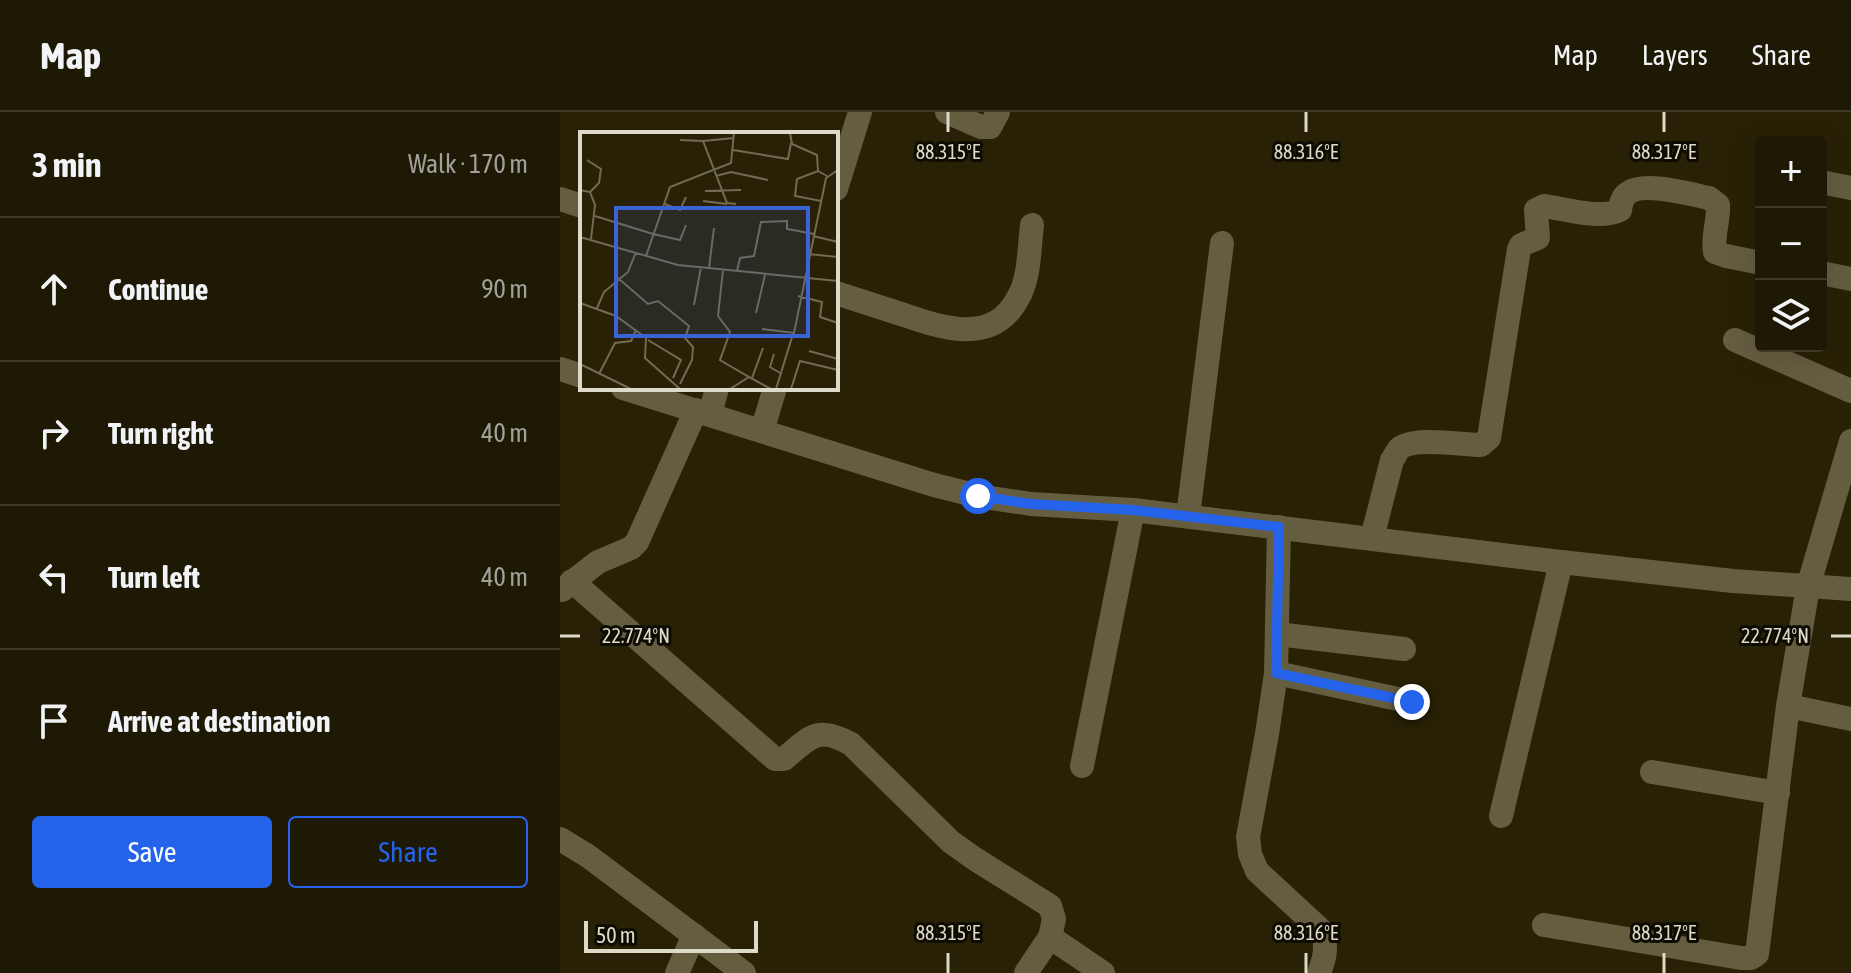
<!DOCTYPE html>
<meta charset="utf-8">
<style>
body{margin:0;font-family:"Asap Condensed",sans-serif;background:#26220e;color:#f1f3f6}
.controls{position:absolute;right:24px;top:24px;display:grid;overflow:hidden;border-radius:8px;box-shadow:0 8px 32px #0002}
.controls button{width:72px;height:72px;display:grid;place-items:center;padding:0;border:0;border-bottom:2px solid #3c3826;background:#1e1904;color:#f1f3f6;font:40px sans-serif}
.scale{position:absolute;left:24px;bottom:20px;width:174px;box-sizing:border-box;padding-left:8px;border:4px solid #dedaca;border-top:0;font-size:22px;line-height:28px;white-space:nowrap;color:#dedaca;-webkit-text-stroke:6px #0e0b02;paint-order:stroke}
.stop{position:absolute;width:24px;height:24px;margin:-18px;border:6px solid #2563eb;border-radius:50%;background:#fff}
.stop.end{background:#2563eb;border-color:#fff;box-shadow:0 2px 8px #0008}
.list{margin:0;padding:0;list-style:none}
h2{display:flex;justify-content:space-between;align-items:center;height:104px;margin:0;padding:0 32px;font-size:34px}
h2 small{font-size:26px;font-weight:400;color:#a1a09a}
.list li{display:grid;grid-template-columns:52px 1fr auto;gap:24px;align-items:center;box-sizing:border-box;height:144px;padding:0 32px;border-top:2px solid #3c3826}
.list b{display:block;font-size:30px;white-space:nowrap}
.list em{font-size:26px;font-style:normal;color:#a1a09a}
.actions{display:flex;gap:16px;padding:24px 32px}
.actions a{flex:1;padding:18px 0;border:2px solid #2563eb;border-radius:8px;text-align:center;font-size:28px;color:#2563eb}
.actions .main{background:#2563eb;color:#fff}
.icon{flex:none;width:44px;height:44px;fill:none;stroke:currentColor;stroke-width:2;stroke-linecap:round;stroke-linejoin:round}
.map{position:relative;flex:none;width:1291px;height:861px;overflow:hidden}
header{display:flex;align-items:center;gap:48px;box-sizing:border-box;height:112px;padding:0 40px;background:#1e1904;border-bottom:2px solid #3c3826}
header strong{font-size:38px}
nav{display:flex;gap:44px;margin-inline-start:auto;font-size:28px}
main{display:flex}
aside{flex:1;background:#1e1904}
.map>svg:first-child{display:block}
</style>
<header>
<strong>Map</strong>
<nav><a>Map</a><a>Layers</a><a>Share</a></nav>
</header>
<main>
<aside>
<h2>3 min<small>Walk · 170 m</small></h2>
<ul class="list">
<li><svg class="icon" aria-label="ahead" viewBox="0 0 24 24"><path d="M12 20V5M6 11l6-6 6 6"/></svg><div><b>Continue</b></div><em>90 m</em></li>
<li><svg class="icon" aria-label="right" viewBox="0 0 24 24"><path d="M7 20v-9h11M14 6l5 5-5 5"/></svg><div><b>Turn right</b></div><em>40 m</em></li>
<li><svg class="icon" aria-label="left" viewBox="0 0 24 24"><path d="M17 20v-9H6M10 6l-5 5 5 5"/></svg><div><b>Turn left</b></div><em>40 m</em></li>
<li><svg class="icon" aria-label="arrive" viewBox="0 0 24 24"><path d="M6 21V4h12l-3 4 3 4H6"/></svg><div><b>Arrive at destination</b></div></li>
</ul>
<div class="actions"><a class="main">Save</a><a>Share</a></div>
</aside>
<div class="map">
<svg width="1291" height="861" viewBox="0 0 1291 861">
<rect width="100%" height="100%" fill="#282105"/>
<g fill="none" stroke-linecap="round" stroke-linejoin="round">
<g stroke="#655d40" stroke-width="24">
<polyline points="387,0 421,15 430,15 438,0"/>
<polyline points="1261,70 1291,76"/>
<polyline points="276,77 300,0"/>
<polyline points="0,87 22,94"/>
<polyline points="1261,161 1291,167"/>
<path d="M 276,181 C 298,188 320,195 341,202 C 382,216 433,234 458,186 C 470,166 469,136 472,113"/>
<polyline points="1175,228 1291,279"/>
<polyline points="0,257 22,264"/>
<polyline points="63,276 374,373 418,384 471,392 573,398 1001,450 1173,469 1291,477"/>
<polyline points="150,303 157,276"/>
<polyline points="202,319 215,276"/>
<polyline points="628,404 662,131"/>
<path d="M 719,415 L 716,561 L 707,622 L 688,725 L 690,742 L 697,759 L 763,820 C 767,835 765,846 759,861"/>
<path d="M 812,426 L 832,348 C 833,347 838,338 839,337 C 853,324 902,333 921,333 L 929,326 L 959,137 L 961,133 L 978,126 L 976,98 L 984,94 C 1006,97 1041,108 1060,98 C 1061,91 1062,85 1068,81 C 1083,69 1130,82 1149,86 L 1158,93 C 1159,109 1152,124 1155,140 L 1166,144 L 1201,151"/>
<path d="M 12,469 L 215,647 L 224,647 C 250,625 257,613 291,632 L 391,730 L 415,747 L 490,794 L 494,807 L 490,825 L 466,861"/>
<polyline points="2,478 38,450 71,436 77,430 136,298"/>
<polyline points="717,522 844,537"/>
<polyline points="716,561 852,590"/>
<polyline points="1228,594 1291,607"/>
<polyline points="522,654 573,398"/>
<polyline points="1092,660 1218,681"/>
<polyline points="941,704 1001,450"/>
<polyline points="0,727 28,744 184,861"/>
<polyline points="984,813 1181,846 1191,846 1197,842 1228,594 1248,475 1291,329"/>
<polyline points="490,825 543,861"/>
<polyline points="117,861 134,823"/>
</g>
</g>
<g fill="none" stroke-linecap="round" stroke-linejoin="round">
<polyline stroke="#2563eb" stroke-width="10" points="418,384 471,392 573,398 719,415 716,561 852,590"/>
</g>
<path fill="none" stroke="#dedaca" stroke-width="3" d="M 388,0 L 388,20M 746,0 L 746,20M 1104,0 L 1104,20M 0,524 L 20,524M 1271,524 L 1291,524M 388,841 L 388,861M 746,841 L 746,861M 1104,841 L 1104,861"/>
<g transform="translate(20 20)">
<rect width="258" height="258" fill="#282105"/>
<path fill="none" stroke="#716b54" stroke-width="2" d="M 210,1 L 212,12 L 237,23 L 238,39M 100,8 L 123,9 L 147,71 L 156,72M 123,9 L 154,6M 153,18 L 208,27 L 211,11M 7,28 L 21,37 L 19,51 L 10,60M 136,44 L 151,40 L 188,48M 0,58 L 10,60 L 15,73 L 11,107M 125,59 L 161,58M 123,69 L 147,72M 241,69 L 215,64 L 217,47 L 238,39 L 247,44M 85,72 L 100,78 L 106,65M 15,84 L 73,102M 73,102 L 100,108 L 106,93M 233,104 L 258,110M 0,105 L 98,133 L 258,149M 228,122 L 258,125M 66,124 L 90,55 L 151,31 L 154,1M 129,136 L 134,96M 143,138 L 138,184 L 150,200 L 140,228 L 169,245M 157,139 L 160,126 L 174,124 L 181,90 L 207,89 L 207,97 L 234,102M 38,146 L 68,172 L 78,169 L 109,194 L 105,206 L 113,215 L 112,228 L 100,252M 218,164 L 242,170 L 240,185 L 258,191M 0,171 L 36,184 L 66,206 L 65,226 L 100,257M 114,173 L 121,135M 17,176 L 24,160 L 48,140 L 56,120M 176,181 L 185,143M 182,197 L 214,201 L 246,46 L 258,38M 68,208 L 101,228 L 93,246M 229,219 L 258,227M 194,222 L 190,235 L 202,242M 0,232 L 51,257M 19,242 L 35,211 L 51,209 L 56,198M 172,246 L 183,216M 150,257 L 169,245 L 191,257M 196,257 L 213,202M 211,257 L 220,229 L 258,238"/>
<path fill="#3a63d6" fill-opacity="0.15" stroke="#3a63d6" stroke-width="4" d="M 36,76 L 228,76 L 228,204 L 36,204 Z"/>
<rect width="258" height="258" fill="none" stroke="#dedaca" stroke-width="4"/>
</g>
<g font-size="20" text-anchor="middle" fill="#dedaca" stroke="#0e0b02" stroke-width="6" stroke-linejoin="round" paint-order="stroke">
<text x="388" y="47">88.315°E</text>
<text x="746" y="47">88.316°E</text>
<text x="1104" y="47">88.317°E</text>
<text x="76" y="531">22.774°N</text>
<text x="1215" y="531">22.774°N</text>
<text x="388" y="828">88.315°E</text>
<text x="746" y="828">88.316°E</text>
<text x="1104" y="828">88.317°E</text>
</g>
</svg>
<div class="controls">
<button>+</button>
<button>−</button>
<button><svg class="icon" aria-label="layers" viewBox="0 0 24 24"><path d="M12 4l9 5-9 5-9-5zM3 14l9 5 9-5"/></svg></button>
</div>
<div class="scale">50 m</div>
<div class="stop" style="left:418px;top:384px"></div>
<div class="stop end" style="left:852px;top:590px"></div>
</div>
</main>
